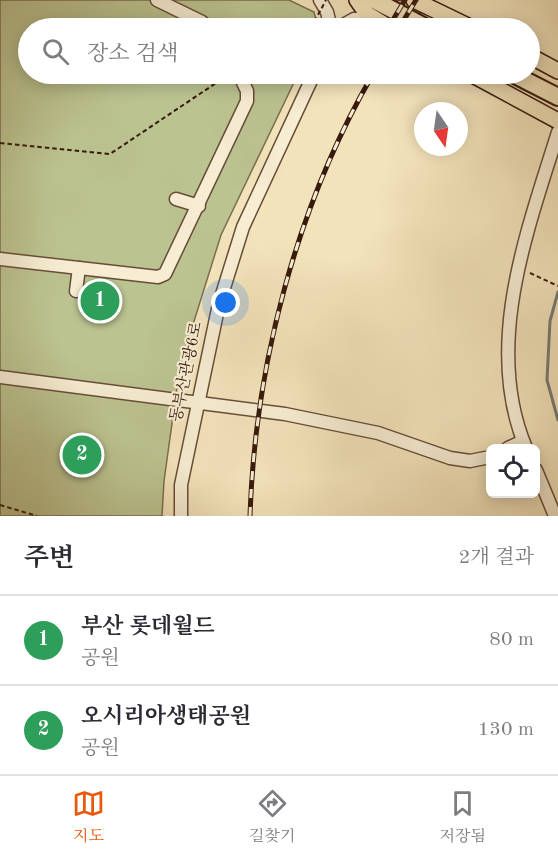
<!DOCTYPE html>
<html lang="ko">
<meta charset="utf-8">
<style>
body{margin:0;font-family:"Old Standard TT","Noto Serif KR",serif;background:#f2f2f3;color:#2b2b33}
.controls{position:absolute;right:18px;bottom:18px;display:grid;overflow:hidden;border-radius:9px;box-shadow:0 3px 15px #0003}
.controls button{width:54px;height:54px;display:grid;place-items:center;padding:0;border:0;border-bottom:2px solid #e1e1e2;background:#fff;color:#2b2b33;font:30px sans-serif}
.compass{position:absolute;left:414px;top:102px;width:54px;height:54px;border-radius:50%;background:#fff;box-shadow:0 3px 15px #0003;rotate:167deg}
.you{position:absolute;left:226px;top:303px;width:21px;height:21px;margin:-15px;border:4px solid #fff;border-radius:50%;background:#1a73e8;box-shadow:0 0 0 9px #1a73e833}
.badge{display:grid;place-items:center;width:39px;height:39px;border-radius:50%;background:#ea580c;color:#fff;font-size:20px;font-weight:700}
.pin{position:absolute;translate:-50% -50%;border:3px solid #fff;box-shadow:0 2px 6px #0006}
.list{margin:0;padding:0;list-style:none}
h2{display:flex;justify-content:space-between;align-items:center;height:78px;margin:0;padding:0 24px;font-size:26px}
h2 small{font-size:20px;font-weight:400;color:#7c7c81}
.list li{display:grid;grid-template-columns:39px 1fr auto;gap:18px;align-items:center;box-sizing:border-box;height:90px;padding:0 24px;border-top:2px solid #e1e1e2}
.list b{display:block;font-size:22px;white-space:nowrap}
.list p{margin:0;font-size:20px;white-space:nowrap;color:#7c7c81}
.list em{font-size:20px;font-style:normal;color:#7c7c81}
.icon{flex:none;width:33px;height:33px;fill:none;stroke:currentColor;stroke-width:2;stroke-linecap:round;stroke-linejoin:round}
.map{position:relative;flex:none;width:558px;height:516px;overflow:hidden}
.search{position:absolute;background:#fff;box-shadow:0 3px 15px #0003;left:18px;right:18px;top:18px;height:66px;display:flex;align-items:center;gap:15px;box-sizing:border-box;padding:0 21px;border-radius:33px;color:#7c7c81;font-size:22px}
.sheet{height:258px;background:#fff}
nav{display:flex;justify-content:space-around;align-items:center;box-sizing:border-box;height:84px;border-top:2px solid #e1e1e2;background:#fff;font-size:16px;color:#7c7c81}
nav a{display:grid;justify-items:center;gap:3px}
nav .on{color:#ea580c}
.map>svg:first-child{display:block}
</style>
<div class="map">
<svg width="558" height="516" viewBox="0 0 558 516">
<rect width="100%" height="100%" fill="#f3e3bb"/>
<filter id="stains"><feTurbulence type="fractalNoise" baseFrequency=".00333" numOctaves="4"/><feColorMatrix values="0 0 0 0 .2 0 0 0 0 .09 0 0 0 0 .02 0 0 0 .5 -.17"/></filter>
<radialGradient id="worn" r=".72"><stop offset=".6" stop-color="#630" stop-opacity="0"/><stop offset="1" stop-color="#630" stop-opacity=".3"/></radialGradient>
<polygon fill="#bbc390" stroke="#7a6e4e" stroke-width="1.5" points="0,0 289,0 314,12 318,28 28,28 28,74 298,74 221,235 180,366 164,481 162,516 0,516"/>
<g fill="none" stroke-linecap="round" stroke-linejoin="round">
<polyline stroke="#767b74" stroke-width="3" points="558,292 550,321 547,380 558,420"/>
</g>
<polygon fill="#dda67c" stroke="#381a0c" stroke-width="1.5" points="390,0 428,0 418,17"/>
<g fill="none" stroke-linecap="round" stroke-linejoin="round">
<g stroke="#674c38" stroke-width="15">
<g id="minor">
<polyline points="157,0 202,22 209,28"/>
<polyline points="320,0 327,12 331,28"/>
<polyline points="338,28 354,19 372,18"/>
<polyline points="176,199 199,206"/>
<polyline points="0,259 158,277 165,274 247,101 247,91 239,74"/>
<polyline points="76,291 79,268"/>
<polyline points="0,377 285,414 378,433 450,458 470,461 490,457"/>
<polyline points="508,448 523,441"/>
<path d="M 526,448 C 483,346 527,232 558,132"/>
<polyline points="536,470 555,516"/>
<polyline points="181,516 181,485 219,304 243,227 314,74"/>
</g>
</g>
<g stroke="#381a0c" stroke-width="18">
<g id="major">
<polyline points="357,0 367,14 390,28"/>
<polyline points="414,0 472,28"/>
<polyline points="530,56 558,71"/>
<polyline points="471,74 558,121"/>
</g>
</g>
<g stroke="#381a0c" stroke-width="20">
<g id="highway">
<polyline points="374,0 427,28"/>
<polyline points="513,74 558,97"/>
</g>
</g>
<g stroke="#381a0c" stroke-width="2" stroke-dasharray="4.5 3" stroke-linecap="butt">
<polyline points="0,143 110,154 228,75"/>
<polyline points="530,273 558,286"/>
<polyline points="0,505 37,516"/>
</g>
<use href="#minor" stroke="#f7edd3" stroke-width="12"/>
<use href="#major" stroke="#f3e3bb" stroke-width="15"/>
<use href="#highway" stroke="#f3e3bb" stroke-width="16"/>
<g stroke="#381a0c" stroke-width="5">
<g id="rail">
<polyline points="388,28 405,0"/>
<polyline points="399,28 416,0"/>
<path d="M 250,516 C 255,364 297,205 373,74"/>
</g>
</g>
<use href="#rail" stroke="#f7edd3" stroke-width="3" stroke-dasharray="9" stroke-linecap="butt"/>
<polyline stroke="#381a0c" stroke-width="2" stroke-dasharray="4.5 3" stroke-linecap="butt" points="311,28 326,0"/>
</g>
<g text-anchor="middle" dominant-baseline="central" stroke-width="4.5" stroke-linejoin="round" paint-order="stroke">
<g font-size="16" fill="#381a0c" stroke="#f7edd3">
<text transform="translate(187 372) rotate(-78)">동부산관광6로</text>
</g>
</g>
<rect width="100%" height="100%" filter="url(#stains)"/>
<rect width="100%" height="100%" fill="url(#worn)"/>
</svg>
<div class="controls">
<button><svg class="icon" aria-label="locate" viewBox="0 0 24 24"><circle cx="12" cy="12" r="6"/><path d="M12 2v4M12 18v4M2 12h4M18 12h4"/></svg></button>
</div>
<svg class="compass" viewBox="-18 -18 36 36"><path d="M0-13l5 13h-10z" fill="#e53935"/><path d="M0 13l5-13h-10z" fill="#7c7c81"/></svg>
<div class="you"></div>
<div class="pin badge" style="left:100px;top:301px;background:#2e9e5b">1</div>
<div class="pin badge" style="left:82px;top:455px;background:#2e9e5b">2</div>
<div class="search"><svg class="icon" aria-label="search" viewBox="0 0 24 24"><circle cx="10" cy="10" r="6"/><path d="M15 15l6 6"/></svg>장소 검색</div>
</div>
<section class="sheet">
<h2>주변<small>2개 결과</small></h2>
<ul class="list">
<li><span class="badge" style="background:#2e9e5b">1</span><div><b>부산 롯데월드</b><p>공원</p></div><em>80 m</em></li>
<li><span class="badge" style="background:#2e9e5b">2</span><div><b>오시리아생태공원</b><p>공원</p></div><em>130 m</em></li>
</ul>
</section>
<nav>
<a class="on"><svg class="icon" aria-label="map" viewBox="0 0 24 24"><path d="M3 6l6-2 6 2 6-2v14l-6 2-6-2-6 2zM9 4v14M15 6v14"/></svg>지도</a>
<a><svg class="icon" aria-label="directions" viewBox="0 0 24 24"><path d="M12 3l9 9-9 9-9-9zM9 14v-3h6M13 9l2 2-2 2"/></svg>길찾기</a>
<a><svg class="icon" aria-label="saved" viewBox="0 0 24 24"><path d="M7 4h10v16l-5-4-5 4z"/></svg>저장됨</a>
</nav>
